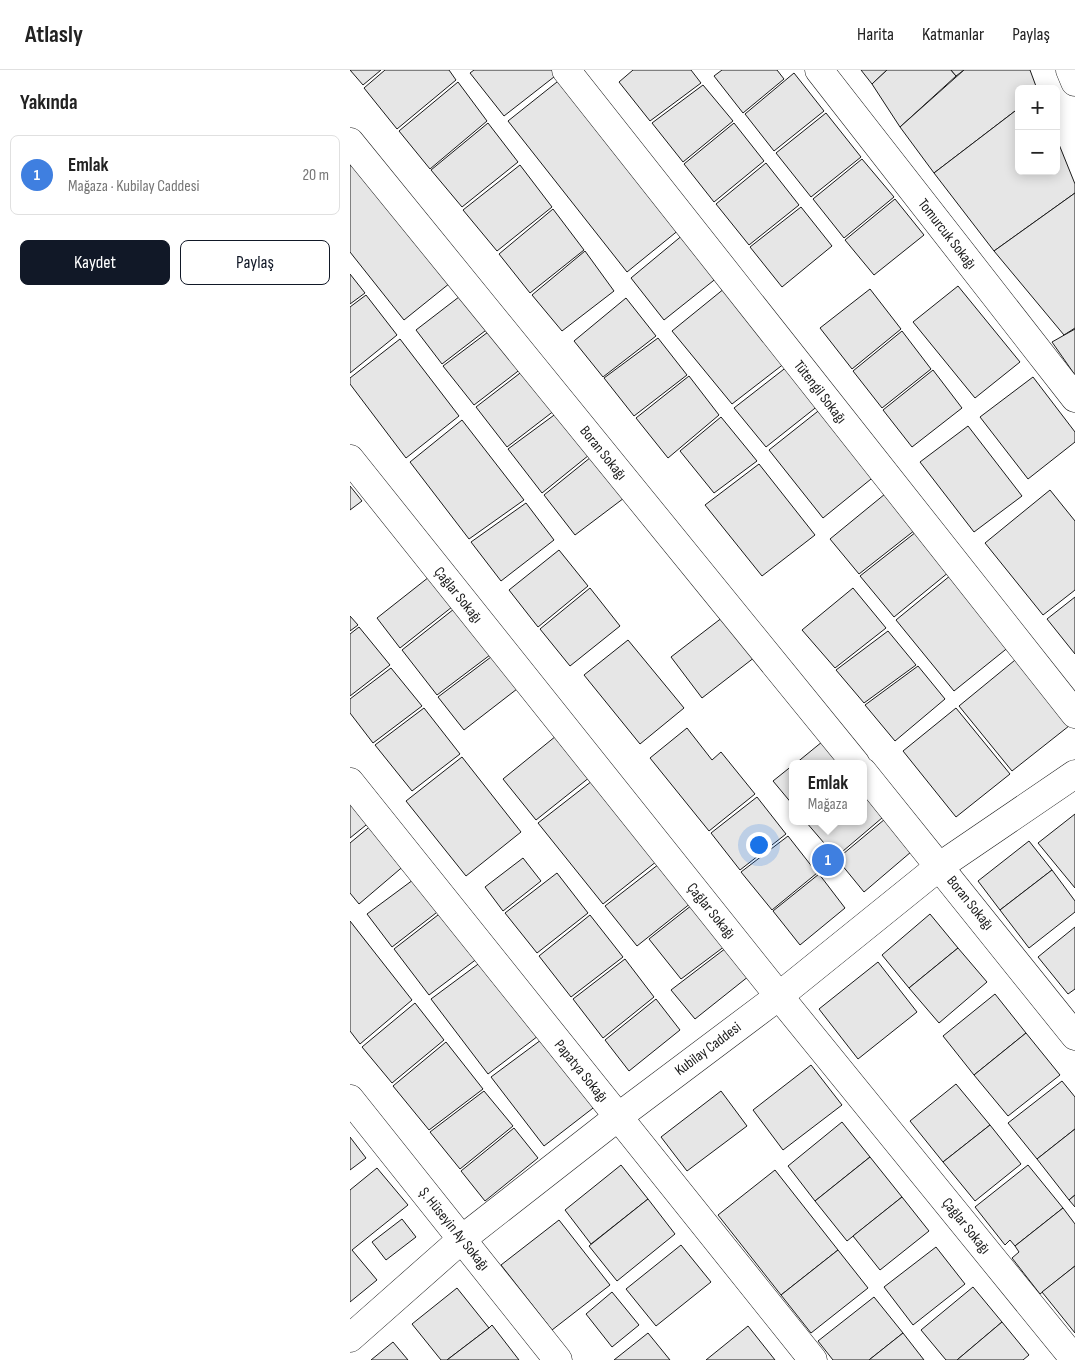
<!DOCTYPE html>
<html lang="tr">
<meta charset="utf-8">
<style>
body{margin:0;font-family:"Sofia Sans Condensed",sans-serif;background:#f6f6f6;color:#222}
.controls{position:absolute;right:15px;top:15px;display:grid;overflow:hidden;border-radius:8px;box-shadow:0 2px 12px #0003}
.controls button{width:45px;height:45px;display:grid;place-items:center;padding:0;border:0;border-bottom:1px solid #e0e0e0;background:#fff;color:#222;font:25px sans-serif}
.you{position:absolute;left:408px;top:774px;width:18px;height:18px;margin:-12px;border:4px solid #fff;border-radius:50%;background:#1a73e8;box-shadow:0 0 0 8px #1a73e833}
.badge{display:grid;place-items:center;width:32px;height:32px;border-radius:50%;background:#111827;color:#fff;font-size:16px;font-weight:700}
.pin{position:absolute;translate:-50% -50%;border:2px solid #fff;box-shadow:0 1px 5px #0006}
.popup{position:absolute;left:439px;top:690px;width:78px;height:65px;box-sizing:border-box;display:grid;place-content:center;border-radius:8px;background:#fff;filter:drop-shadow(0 1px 4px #0005);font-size:16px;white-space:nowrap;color:#767676}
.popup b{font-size:19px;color:#222}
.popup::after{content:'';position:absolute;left:50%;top:100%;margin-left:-10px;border:10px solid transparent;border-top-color:#fff}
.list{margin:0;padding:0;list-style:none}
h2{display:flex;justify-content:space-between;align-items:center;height:65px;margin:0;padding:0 20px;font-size:21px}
h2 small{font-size:16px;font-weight:400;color:#767676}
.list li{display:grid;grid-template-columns:32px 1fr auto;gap:15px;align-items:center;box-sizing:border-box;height:80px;margin:0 10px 10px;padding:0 10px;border:1px solid #e0e0e0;border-radius:8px}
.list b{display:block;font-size:19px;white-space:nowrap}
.list p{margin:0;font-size:16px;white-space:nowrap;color:#767676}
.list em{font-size:16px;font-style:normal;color:#767676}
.actions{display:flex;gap:10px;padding:15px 20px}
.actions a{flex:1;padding:11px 0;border:1px solid #111827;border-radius:8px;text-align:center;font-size:18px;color:#111827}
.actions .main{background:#111827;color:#fff}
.map{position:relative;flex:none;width:725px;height:1290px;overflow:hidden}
header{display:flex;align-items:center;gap:30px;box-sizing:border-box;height:70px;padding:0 25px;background:#fff;border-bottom:1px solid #e0e0e0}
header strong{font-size:24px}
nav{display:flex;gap:28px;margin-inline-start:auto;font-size:18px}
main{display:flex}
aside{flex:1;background:#fff}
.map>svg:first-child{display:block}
</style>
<header>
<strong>Atlasly</strong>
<nav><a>Harita</a><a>Katmanlar</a><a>Paylaş</a></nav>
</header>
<main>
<aside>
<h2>Yakında<small></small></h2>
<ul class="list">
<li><span class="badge" style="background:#3f7fe0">1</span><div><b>Emlak</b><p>Mağaza · Kubilay Caddesi</p></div><em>20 m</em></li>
</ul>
<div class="actions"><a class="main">Kaydet</a><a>Paylaş</a></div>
</aside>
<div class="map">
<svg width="725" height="1290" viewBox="0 0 725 1290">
<rect width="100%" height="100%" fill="#fff"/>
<g fill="#e6e6e6" stroke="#1a1a1a">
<polygon points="0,0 31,0 13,15"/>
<polygon points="35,0 99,0 106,10 47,59 14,18"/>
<polygon points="124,0 206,0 209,3 154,46 120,3"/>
<polygon points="283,0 341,0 351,13 300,51 269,12"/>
<polygon points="372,0 427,0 434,9 393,43 364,6"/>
<polygon points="511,0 537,0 522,14"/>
<polygon points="537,0 601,0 606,6 550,57 522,14"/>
<polygon points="601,0 614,0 606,6"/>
<polygon points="614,0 680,0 687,19 669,19 669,38 584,103 550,57"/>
<polygon points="444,3 474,41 424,81 395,44"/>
<polygon points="212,8 330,159 277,202 158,51"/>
<polygon points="108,12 137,51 80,99 49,61"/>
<polygon points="353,15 383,51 333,92 302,53"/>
<polygon points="669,38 669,101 706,101 706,67 725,114 725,123 644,181 584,103"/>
<polygon points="476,43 511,87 461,127 426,83"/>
<polygon points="138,53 168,92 112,137 81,100"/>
<polygon points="384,53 414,91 364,132 334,94"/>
<polygon points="9,89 105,209 54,250 0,182 0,96"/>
<polygon points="512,89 544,127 494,168 463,129"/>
<polygon points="416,93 449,135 399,175 366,134"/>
<polygon points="170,95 202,137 147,181 113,140"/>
<polygon points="725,123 725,258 714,265 644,181"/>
<polygon points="545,129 574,165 524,205 495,170"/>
<polygon points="451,137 482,176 432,217 400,177"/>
<polygon points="203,139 234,180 180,223 149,184"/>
<polygon points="334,164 368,207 314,250 281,208"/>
<polygon points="235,181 264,221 212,261 182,225"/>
<polygon points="0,204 15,223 0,234"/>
<polygon points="608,216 670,292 625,328 563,252"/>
<polygon points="375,218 435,293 382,334 322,261"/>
<polygon points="520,219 551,259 502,299 470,258"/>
<polygon points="118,220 144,254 92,294 66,260"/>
<polygon points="16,225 47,265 0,303 0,237"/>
<polygon points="276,228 306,266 253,307 224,271"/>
<polygon points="146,256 176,295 124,335 93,296"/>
<polygon points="725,259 725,305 702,272"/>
<polygon points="552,261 581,299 532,338 503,301"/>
<polygon points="308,268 337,305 284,346 254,308"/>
<polygon points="50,269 109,346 56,388 0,314 0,308"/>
<polygon points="438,296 469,335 416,377 384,338"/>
<polygon points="178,297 209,337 157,377 126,337"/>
<polygon points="583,300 612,338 562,377 533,340"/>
<polygon points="339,306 369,345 318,388 286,348"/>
<polygon points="683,307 725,362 725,372 678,409 630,347"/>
<polygon points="472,338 526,405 473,448 419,380"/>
<polygon points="211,340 244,381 192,423 158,379"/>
<polygon points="371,347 407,391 364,423 330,381"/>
<polygon points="112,350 174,430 119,469 60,392"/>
<polygon points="618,356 672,426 624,462 570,392"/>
<polygon points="246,383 278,425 225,465 194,425"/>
<polygon points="409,394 465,465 412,506 355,435"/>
<polygon points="0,416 12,431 0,440"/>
<polygon points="700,420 725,451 725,520 693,545 635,473"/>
<polygon points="535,424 565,460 509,504 480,469"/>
<polygon points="176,433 204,470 151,511 121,472"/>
<polygon points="566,462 599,502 544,547 510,506"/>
<polygon points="209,480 238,516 188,557 159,520"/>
<polygon points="601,505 660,576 604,621 546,550"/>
<polygon points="79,507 102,537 50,578 27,548"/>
<polygon points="240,518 270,556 220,596 190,559"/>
<polygon points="503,518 536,558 485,598 452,560"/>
<polygon points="725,527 725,584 697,549"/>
<polygon points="104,539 140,585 87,625 52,580"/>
<polygon points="0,546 8,555 0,561"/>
<polygon points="373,547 405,587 352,628 321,587"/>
<polygon points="9,557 40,595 0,626 0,564"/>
<polygon points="538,561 566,595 514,633 486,600"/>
<polygon points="278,570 334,638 290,674 234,605"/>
<polygon points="670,586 724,652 662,701 609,636"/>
<polygon points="141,587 167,619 114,660 88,627"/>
<polygon points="568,596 595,629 545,671 515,635"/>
<polygon points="41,598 72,636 23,673 0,643 0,629"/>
<polygon points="74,638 110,684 62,721 25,675"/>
<polygon points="606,638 660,704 606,747 553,681"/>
<polygon points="337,658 362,690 371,682 405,724 359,761 300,688"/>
<polygon points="206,666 240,707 186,750 153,709"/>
<polygon points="478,667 499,694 445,694"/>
<polygon points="112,687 171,762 116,806 56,731"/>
<polygon points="443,695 443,735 423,711"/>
<polygon points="242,711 307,791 253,834 188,753"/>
<polygon points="513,711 539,742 486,787 456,752 513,751"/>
<polygon points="0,726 21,751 0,768"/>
<polygon points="407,727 436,764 390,800 361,763"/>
<polygon points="541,744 568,776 514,822 487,789"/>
<polygon points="725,744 725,818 688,773"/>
<polygon points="23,754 56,794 9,834 0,823 0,773"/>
<polygon points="438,766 467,803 422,840 391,802"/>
<polygon points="679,771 702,800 650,840 628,811"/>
<polygon points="173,788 191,811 153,841 135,817"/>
<polygon points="309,794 341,833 287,876 255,836"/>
<polygon points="702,800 725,831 725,842 679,878 650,840"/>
<polygon points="207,803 238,843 187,883 155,843"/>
<polygon points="71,804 95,836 42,877 17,844"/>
<polygon points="469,804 495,838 450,875 423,841"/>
<polygon points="342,835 375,876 331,909 299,869"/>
<polygon points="97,838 132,885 79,925 44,879"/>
<polygon points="580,844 608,878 559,918 532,885"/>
<polygon points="240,845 273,887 221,927 189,886"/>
<polygon points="0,851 62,930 10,974 0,961"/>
<polygon points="725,857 725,919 718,924 688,887"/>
<polygon points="376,878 399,906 345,949 321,920"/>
<polygon points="608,878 637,912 589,953 559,918"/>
<polygon points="135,889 192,963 138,1004 81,929"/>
<polygon points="275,889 304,927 253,968 223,929"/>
<polygon points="528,892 567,942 508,989 469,939"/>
<polygon points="645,924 676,963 624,1005 593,966"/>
<polygon points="306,929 330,960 279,1001 255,970"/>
<polygon points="65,933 94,970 42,1013 12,977"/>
<polygon points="676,963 710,1005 658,1046 624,1005"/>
<polygon points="195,967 247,1035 194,1076 141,1007"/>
<polygon points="96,972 133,1019 79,1060 43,1016"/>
<polygon points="461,995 492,1035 433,1080 403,1040"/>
<polygon points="712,1011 725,1027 725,1059 687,1089 658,1053"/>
<polygon points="606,1014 640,1055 593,1092 560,1051"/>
<polygon points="134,1021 163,1056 110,1099 80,1062"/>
<polygon points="371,1021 397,1056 337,1101 311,1067"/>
<polygon points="492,1052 520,1087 465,1131 438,1096"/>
<polygon points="640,1055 671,1094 625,1131 593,1092"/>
<polygon points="164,1058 188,1088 135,1131 111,1101"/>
<polygon points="725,1059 725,1125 719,1130 687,1089"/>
<polygon points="0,1067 16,1088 0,1100"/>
<polygon points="520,1087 552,1127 497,1171 465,1131"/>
<polygon points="271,1095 298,1129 241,1174 215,1140"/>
<polygon points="678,1095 713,1138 665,1176 660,1170 655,1175 625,1137"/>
<polygon points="27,1098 58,1135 2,1180 27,1210 0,1232 0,1120"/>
<polygon points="425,1100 488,1180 431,1225 368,1145"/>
<polygon points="725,1125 725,1137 719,1130"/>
<polygon points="552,1127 579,1161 530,1200 503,1166"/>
<polygon points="298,1129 325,1164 267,1211 239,1176"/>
<polygon points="713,1138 725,1154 725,1196 690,1224 662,1188 669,1182 665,1176"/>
<polygon points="52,1149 66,1167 36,1190 22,1172"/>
<polygon points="209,1150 260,1215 202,1260 151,1195"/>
<polygon points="331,1175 361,1212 306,1256 276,1219"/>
<polygon points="586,1177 615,1214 563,1255 534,1217"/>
<polygon points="488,1180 518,1218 461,1263 431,1225"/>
<polygon points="725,1196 725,1263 692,1222"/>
<polygon points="623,1217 652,1252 607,1290 596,1290 571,1260"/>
<polygon points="107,1218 139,1258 97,1290 91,1290 62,1254"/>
<polygon points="262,1222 289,1255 262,1277 236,1244"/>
<polygon points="524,1227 553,1263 519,1290 483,1290 468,1271"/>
<polygon points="652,1252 679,1285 673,1290 607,1290"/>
<polygon points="142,1255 169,1290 97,1290 139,1258"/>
<polygon points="398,1256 425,1290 356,1290"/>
<polygon points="298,1263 320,1290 264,1290"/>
<polygon points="553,1263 574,1290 519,1290"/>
<polygon points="43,1272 58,1290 21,1290"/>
</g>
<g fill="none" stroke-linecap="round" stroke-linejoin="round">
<g stroke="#1a1a1a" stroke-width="29">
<g id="minor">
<polyline points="216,0 725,644"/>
<polyline points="469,0 725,328"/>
<polyline points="0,72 506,694"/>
<polyline points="0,389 429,926 725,1290"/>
<polyline points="513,702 725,966"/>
<polyline points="0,712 463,1290"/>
<polyline points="0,1029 208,1290"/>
<polyline points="0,1268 112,1169 268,1047 429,926 590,796 725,704"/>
</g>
</g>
<g stroke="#1a1a1a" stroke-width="29">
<polyline id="major" points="720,0 725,12"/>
</g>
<use href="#minor" stroke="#fff" stroke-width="28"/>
<use href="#major" stroke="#fff" stroke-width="28"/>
</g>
<g text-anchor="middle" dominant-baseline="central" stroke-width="4" stroke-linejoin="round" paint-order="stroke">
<g font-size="15" fill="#1a1a1a" stroke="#fff">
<text transform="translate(597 164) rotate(52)">Tomurcuk Sokağı</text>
<text transform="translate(470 322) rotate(52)">Tütengil Sokağı</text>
<text transform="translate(253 383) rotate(51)">Boran Sokağı</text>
<text transform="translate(108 525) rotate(51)">Çağlar Sokağı</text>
<text transform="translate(620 833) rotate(51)">Boran Sokağı</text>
<text transform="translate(361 841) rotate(51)">Çağlar Sokağı</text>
<text transform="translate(358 979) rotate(-37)">Kubilay Caddesi</text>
<text transform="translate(231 1001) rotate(51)">Papatya Sokağı</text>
<text transform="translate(616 1156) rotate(51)">Çağlar Sokağı</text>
<text transform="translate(104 1159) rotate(51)">Ş. Hüseyin Ay Sokağı</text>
</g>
</g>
</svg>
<div class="controls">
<button>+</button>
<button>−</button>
</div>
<div class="you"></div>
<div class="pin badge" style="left:478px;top:790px;background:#3f7fe0">1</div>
<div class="popup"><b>Emlak</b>Mağaza</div>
</div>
</main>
